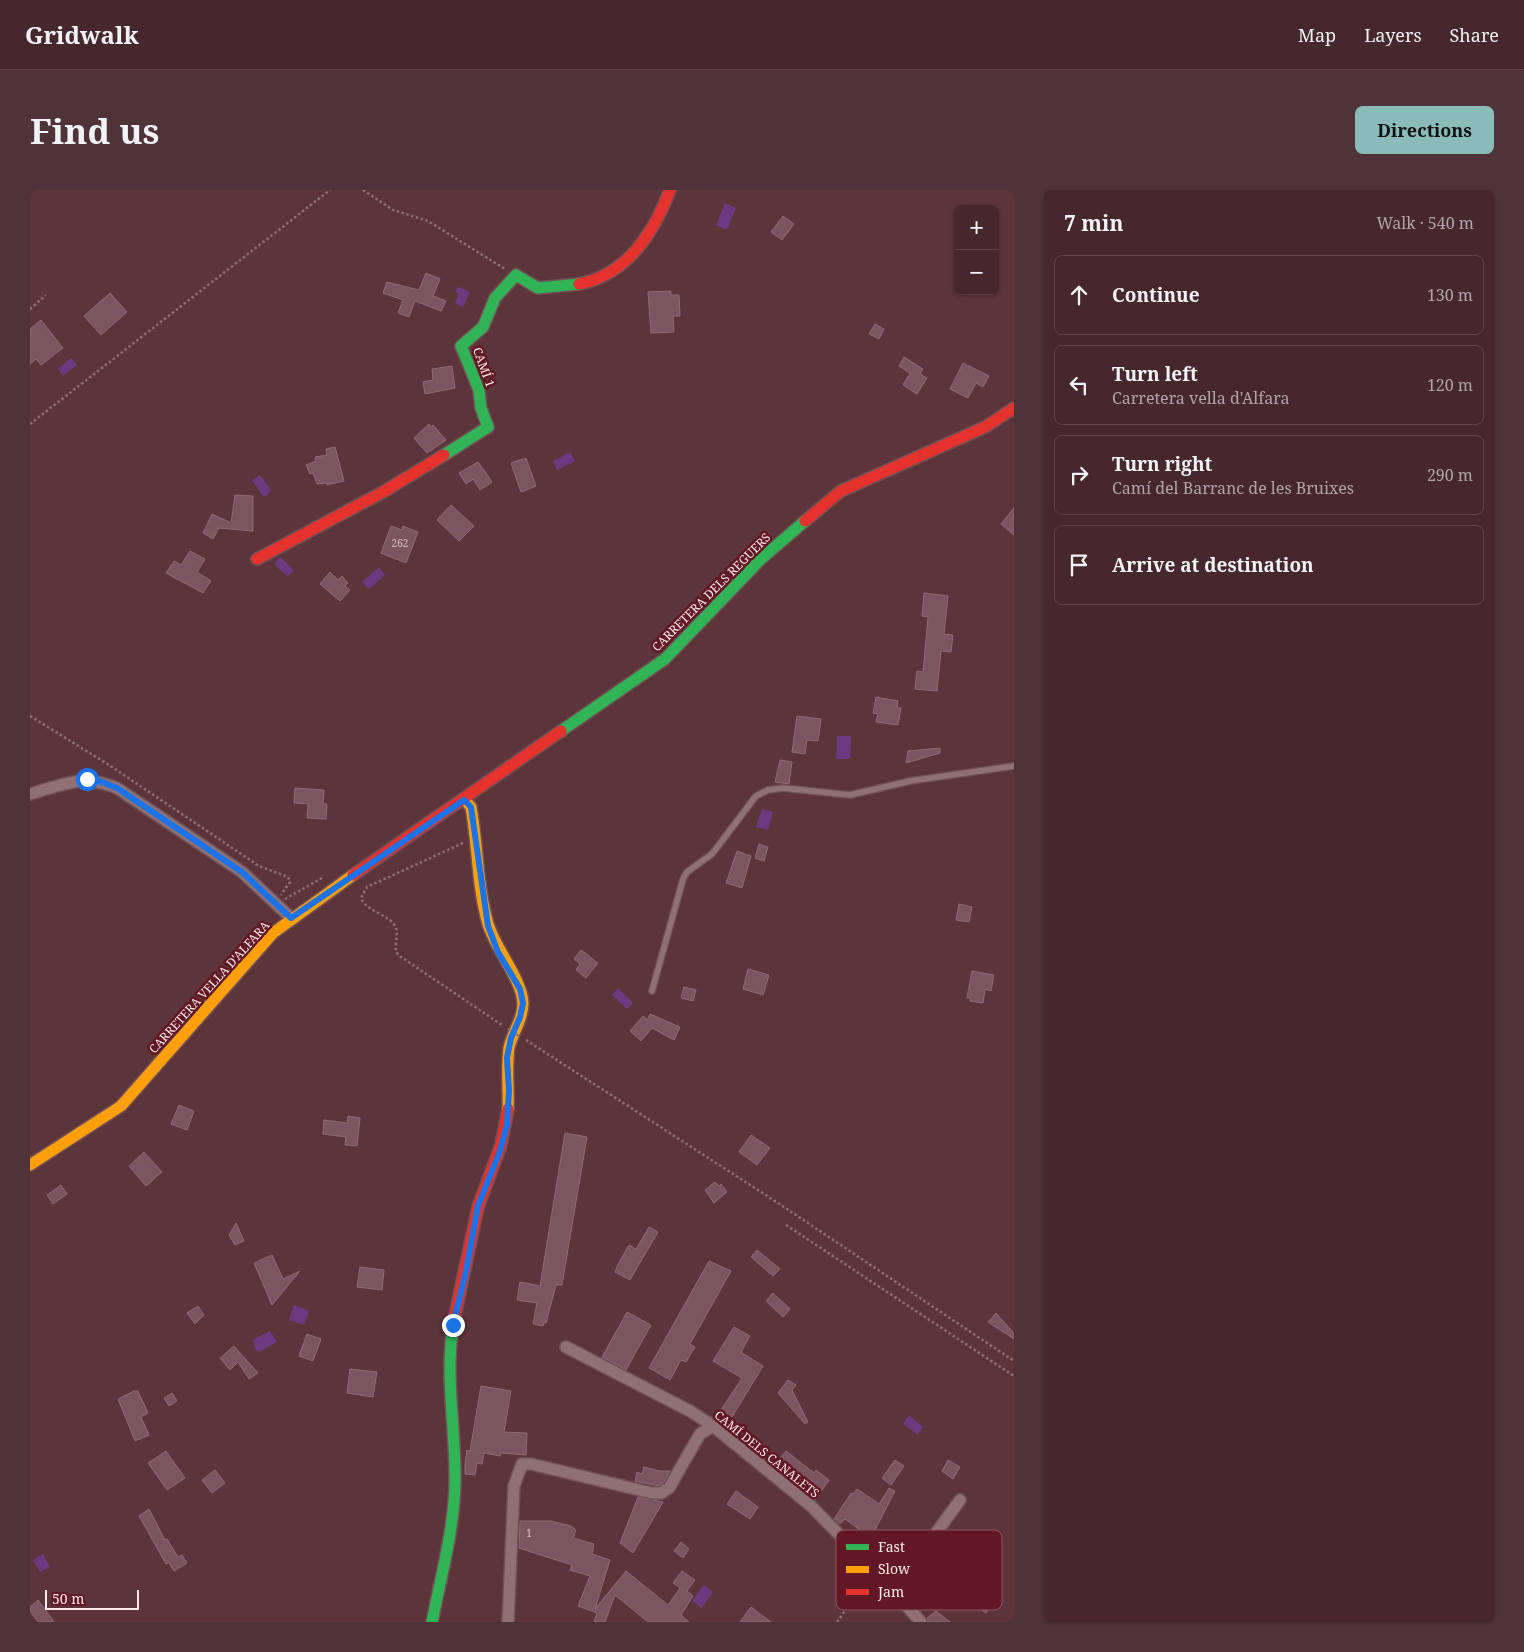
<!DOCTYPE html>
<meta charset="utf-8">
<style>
body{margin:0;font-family:"Noto Serif",serif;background:#503338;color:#f1f3f6}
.controls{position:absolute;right:15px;top:15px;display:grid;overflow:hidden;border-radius:8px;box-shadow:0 1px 4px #0004}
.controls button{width:45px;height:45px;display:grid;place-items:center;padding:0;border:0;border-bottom:1px solid #5e4448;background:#46272c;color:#f1f3f6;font:25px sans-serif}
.scale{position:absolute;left:15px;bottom:12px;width:94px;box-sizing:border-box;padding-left:5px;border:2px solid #feeaeb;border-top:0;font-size:14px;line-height:18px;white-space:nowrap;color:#feeaeb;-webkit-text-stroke:4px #611724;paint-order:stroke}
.stop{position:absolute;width:15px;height:15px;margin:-11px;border:4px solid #1a73e8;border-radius:50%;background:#fff}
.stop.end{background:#1a73e8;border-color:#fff;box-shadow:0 1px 5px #0008}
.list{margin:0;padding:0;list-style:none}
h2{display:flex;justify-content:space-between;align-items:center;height:65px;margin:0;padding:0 20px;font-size:21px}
h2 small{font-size:16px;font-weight:400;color:#b0a5a9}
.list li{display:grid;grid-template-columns:32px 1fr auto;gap:15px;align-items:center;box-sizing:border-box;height:80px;margin:0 10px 10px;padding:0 10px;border:1px solid #5e4448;border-radius:8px}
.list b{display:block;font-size:19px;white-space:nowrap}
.list p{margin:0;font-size:16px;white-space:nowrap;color:#b0a5a9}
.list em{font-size:16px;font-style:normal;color:#b0a5a9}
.icon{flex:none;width:28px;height:28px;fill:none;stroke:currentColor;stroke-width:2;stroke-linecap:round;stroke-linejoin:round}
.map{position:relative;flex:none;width:984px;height:1432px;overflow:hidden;border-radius:8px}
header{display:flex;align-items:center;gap:30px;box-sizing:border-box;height:70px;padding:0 25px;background:#46272c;border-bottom:1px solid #5e4448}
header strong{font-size:24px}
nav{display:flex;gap:28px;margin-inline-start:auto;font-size:18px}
.intro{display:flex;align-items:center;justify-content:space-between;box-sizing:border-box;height:120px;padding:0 30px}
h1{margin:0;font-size:35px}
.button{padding:12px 22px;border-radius:8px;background:#8bbbb9;color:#111;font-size:18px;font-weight:700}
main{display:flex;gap:30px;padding:0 30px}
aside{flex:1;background:#46272c;border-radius:8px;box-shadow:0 1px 4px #0004}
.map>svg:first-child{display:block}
</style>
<header>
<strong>Gridwalk</strong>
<nav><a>Map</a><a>Layers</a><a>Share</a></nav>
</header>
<div class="intro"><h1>Find us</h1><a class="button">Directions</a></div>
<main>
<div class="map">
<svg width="984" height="1432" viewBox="0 0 984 1432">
<rect width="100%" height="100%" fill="#5d343a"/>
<g fill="#6f3982">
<polygon points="695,13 706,18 697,40 686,35"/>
<polygon points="428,97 440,102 433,117 425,113 429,104 425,102"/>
<polygon points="41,168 47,175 33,186 28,179"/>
<polygon points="540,262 545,271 527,280 523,271"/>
<polygon points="230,285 241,300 236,306 233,306 222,290"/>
<polygon points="250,367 264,380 258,387 244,374"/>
<polygon points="349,377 355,385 339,399 332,392"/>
<polygon points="807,546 821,546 820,569 806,569"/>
<polygon points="732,619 743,622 738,640 726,637"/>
<polygon points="588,798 603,813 597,819 582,805"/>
<polygon points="264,1115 279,1121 274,1135 259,1130"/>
<polygon points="240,1141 247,1152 229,1162 225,1159 223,1150"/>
<polygon points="879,1225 893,1237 888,1245 873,1234"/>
<polygon points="13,1364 20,1377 10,1382 3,1370"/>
<polygon points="674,1395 683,1402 672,1418 662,1411"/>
</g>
<g fill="#7b5560" stroke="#8e6c75">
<polygon points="753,26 764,34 752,50 741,42"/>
<polygon points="396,83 410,89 403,106 416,111 411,121 385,111 379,127 368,123 373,110 353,103 357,92 389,100"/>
<polygon points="641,101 641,105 649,105 650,126 643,126 644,142 621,143 618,102"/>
<polygon points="80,103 97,122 71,145 54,126"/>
<polygon points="11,130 33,158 11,175 6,169 0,174 0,139"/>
<polygon points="845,134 854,139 849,149 839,144"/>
<polygon points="874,167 893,179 890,184 897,188 887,204 873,195 880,183 869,176"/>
<polygon points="933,173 959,186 953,197 946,193 938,208 920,199"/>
<polygon points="422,176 425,198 395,204 393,192 403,190 402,179"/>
<polygon points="399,234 401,237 403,235 416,250 397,263 384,248"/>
<polygon points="305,257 314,291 297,295 296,293 287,294 283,283 280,284 276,275 286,271 285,267 297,265 296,259"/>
<polygon points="496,268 506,296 491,302 481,273"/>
<polygon points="448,272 462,292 450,300 443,289 436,294 429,283"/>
<polygon points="205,305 223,306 223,341 189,338 183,349 173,343 182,324 201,333"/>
<polygon points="421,315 444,336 429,351 407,330"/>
<polygon points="984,318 984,345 971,334"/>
<polygon points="361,336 372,340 373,336 388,342 376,373 351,363"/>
<polygon points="160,361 175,369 167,382 181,391 173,403 136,383 144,371 151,375"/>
<polygon points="300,382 308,390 312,386 318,393 315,396 320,400 310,411 290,394"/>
<polygon points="894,403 918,406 914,444 923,445 921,462 911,461 907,501 885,499 887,481 893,482 898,427 892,426"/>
<polygon points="846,507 868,511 867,518 871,518 868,535 846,532 848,524 843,523"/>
<polygon points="767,526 791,529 788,551 777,550 775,564 762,562"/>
<polygon points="910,558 910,563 876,573 878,561"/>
<polygon points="750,570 762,572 759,594 745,592"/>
<polygon points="265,598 294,600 293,614 297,614 296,629 277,628 278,614 264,613"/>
<polygon points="729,654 738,657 734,671 725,668"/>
<polygon points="707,661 721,666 712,698 696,693"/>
<polygon points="929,714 942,717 939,732 926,730"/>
<polygon points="551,760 568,773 556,788 546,780 550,774 544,769"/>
<polygon points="718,779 739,785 733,805 713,799"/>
<polygon points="942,781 964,785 961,801 955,799 953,813 940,811 941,808 937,808"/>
<polygon points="654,797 666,800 663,811 651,808"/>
<polygon points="620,824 650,837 644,850 622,838 611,851 600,841 613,826 617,830"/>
<polygon points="149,915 164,921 157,940 141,934"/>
<polygon points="318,926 330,928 327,956 315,955 316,947 293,944 294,930 317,933"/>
<polygon points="535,943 557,947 532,1095 526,1095 516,1133 514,1133 513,1136 503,1134 507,1113 487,1110 490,1092 510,1096"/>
<polygon points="721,945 740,958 727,975 709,962"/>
<polygon points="114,962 132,982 116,996 99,976"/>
<polygon points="685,992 689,996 691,994 697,1002 684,1013 675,1000"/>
<polygon points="31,995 37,1004 23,1014 17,1005"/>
<polygon points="206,1033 214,1051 205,1055 199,1045"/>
<polygon points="619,1037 628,1042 600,1090 585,1082 588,1074 599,1055 606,1059"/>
<polygon points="727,1060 750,1079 743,1086 721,1067"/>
<polygon points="242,1065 253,1089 270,1081 242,1115 224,1073"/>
<polygon points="679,1071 701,1081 660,1154 665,1157 656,1172 651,1170 640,1190 619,1178"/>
<polygon points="330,1077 354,1080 352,1100 327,1097"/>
<polygon points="743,1103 760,1119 753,1127 736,1111"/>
<polygon points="168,1116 174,1125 165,1134 157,1123"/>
<polygon points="597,1122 621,1135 596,1180 572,1167"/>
<polygon points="966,1123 984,1143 984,1149 958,1132"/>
<polygon points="704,1137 720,1146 711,1162 733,1176 702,1227 691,1220 712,1188 683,1171"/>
<polygon points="277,1144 291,1149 283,1171 269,1166"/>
<polygon points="204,1156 210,1163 228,1183 219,1189 208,1172 200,1180 190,1168"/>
<polygon points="320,1179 347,1182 343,1207 317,1203"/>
<polygon points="758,1190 766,1195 762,1200 778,1232 775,1234 748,1203"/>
<polygon points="451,1196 481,1201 474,1242 497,1243 496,1265 471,1263 470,1266 454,1263 452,1274 447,1273 445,1285 435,1284 435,1274 437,1260 440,1261"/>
<polygon points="104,1201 108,1201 118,1223 111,1227 119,1245 105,1251 88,1209"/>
<polygon points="142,1203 147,1211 139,1216 134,1208"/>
<polygon points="136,1261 155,1288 137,1300 118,1273"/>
<polygon points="756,1261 784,1283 786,1280 799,1290 785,1310 744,1276"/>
<polygon points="865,1270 874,1276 861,1295 852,1288"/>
<polygon points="918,1270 930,1277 923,1289 912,1281"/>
<polygon points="614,1277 629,1281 640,1281 633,1293 629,1296 605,1291 607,1282 612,1284"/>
<polygon points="185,1280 195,1293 182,1303 172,1290"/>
<polygon points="859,1298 865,1301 845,1340 848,1343 833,1358 823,1348 830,1340 815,1329 810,1334 804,1329 821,1303 823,1304 827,1299 849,1314"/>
<polygon points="706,1301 728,1317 720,1329 697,1314"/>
<polygon points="608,1307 633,1312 603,1363 590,1353"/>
<polygon points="119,1319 135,1350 137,1349 148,1367 152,1365 157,1373 144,1381 139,1373 136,1374 109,1326"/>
<polygon points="490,1331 521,1331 541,1336 546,1340 543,1348 564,1354 562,1364 580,1370 565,1419 596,1381 638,1415 650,1398 643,1393 652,1381 665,1390 657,1401 663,1406 651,1425 659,1432 618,1432 585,1405 575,1432 564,1432 567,1423 548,1416 560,1386 540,1380 542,1375 489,1358"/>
<polygon points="651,1352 659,1359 653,1368 644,1361"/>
<polygon points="942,1362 950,1367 943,1378 971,1397 969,1400 971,1401 956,1423 940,1413 944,1407 933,1400 940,1390 928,1382"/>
<polygon points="913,1398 922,1405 912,1420 902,1414"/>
<polygon points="8,1410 14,1418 24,1432 8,1432 0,1421 0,1417"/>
<polygon points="721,1417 741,1432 710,1432"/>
<polygon points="906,1421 920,1432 898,1432 897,1428"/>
</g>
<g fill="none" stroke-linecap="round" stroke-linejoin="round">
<g stroke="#705157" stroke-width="8">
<polyline id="lane" points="622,801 653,689 657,682 682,664 726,606 738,600 753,598 820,605 880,591 984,576"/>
</g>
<g stroke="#705157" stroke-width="14">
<g id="street">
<path d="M 0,604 C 36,594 51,584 87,598 L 212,682 L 261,728"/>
<polyline points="536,1157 660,1221 683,1236 781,1316 844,1380 891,1432"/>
<polyline points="864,1401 930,1310"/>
<polyline points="478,1432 484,1296 492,1274 501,1274 622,1303 631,1303 639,1298 670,1244 683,1236"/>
</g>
</g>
<g stroke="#705157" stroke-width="14">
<g id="fast">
<polyline points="414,265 458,237 451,218 449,200 431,156 453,137 465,108 486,85 508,98 549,94"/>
<polyline points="531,541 635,469 731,369 775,331"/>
<path d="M 402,1432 C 411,1386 424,1340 425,1293 C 426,1239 414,1184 424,1130"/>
</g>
</g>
<g stroke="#705157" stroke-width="14">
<g id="slow">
<path d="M 434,609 L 441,617 C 448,656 447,696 458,734 C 466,760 493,791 493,814 C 493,830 482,843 479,858 C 476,878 479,899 478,919"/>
<polyline points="0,975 91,916 243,743 323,685"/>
</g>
</g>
<g stroke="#705157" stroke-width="14">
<g id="jam">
<path d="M 549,94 C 597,85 624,42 640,0"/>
<polyline points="775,331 811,301 955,237 984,218"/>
<polyline points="227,369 353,302 414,265"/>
<polyline points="323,685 531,541"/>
<polyline points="424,1130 448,1017 471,955 478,919"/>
</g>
</g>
<g stroke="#8d7073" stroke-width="2.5" stroke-dasharray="2.5 2.5" stroke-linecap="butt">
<polyline points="333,0 363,20 398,31 475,79"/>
<polyline points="0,119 16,105"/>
<polyline points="0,234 300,0"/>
<polyline points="0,526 79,575 229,676 258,687 260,692 251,705"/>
<path d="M 433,653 L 337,697 L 331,708 C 336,722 362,725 366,738 C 368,745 365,754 366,762 L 371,767 L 472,835"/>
<polyline points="255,709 292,688"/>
<polyline points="496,850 748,1013 984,1171"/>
<polyline points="756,1035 984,1186"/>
<polyline points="807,1432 838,1388"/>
</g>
<use href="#lane" stroke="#8f7174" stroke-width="5.5"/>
<use href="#street" stroke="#8f7174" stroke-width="11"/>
<use href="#fast" stroke="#30b455" stroke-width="11"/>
<use href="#slow" stroke="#ff9f0a" stroke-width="11"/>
<use href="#jam" stroke="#e5322d" stroke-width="11"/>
<polyline stroke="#8d7073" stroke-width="2.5" stroke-dasharray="2.5 2.5" stroke-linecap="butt" points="478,839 489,846"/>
</g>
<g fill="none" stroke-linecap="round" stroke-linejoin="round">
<polyline stroke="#1a73e8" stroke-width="6" points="57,589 69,591 87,598 212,682 261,728 434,610 441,617 458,736 468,762 490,799 493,813 490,827 481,848 477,868 479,901 477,935 470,961 448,1016 436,1081 423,1135"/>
</g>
<g text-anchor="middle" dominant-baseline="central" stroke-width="5" stroke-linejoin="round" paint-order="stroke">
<g font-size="10" fill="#ddc5c8">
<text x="370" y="353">262</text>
<text x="499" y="1343">1</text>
</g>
<g font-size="12" fill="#feeaeb" stroke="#611724">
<text transform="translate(454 177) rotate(70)">CAMÍ 1</text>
<text transform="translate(681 402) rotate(-45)">CARRETERA DELS REGUERS</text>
<text transform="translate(179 797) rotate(-48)">CARRETERA VELLA D'ALFARA</text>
<text transform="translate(737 1264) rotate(39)">CAMÍ DELS CANALETS</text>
</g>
</g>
<rect x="806" y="1340" width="166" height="80" rx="8" fill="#611724" stroke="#905660" stroke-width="1"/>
<rect x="816" y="1354" width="23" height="6" fill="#30b455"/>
<rect x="816" y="1376" width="23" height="7" fill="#ff9f0a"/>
<rect x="816" y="1399" width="23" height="6" fill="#e5322d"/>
<g font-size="14" fill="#feeaeb">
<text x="848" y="1362">Fast</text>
<text x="848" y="1384">Slow</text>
<text x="848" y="1407">Jam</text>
</g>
</svg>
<div class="controls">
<button>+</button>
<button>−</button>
</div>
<div class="scale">50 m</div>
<div class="stop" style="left:57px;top:589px"></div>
<div class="stop end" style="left:423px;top:1135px"></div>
</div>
<aside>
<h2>7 min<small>Walk · 540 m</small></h2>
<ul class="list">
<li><svg class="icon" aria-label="ahead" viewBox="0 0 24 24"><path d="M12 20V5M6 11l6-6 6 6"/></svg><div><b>Continue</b></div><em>130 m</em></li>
<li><svg class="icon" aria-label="left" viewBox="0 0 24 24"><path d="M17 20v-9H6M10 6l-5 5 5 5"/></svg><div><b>Turn left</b><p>Carretera vella d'Alfara</p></div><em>120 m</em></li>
<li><svg class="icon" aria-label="right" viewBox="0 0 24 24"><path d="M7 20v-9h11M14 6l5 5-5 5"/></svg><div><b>Turn right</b><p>Camí del Barranc de les Bruixes</p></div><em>290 m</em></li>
<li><svg class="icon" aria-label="arrive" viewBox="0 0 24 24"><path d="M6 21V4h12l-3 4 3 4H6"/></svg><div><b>Arrive at destination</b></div></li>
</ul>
</aside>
</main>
